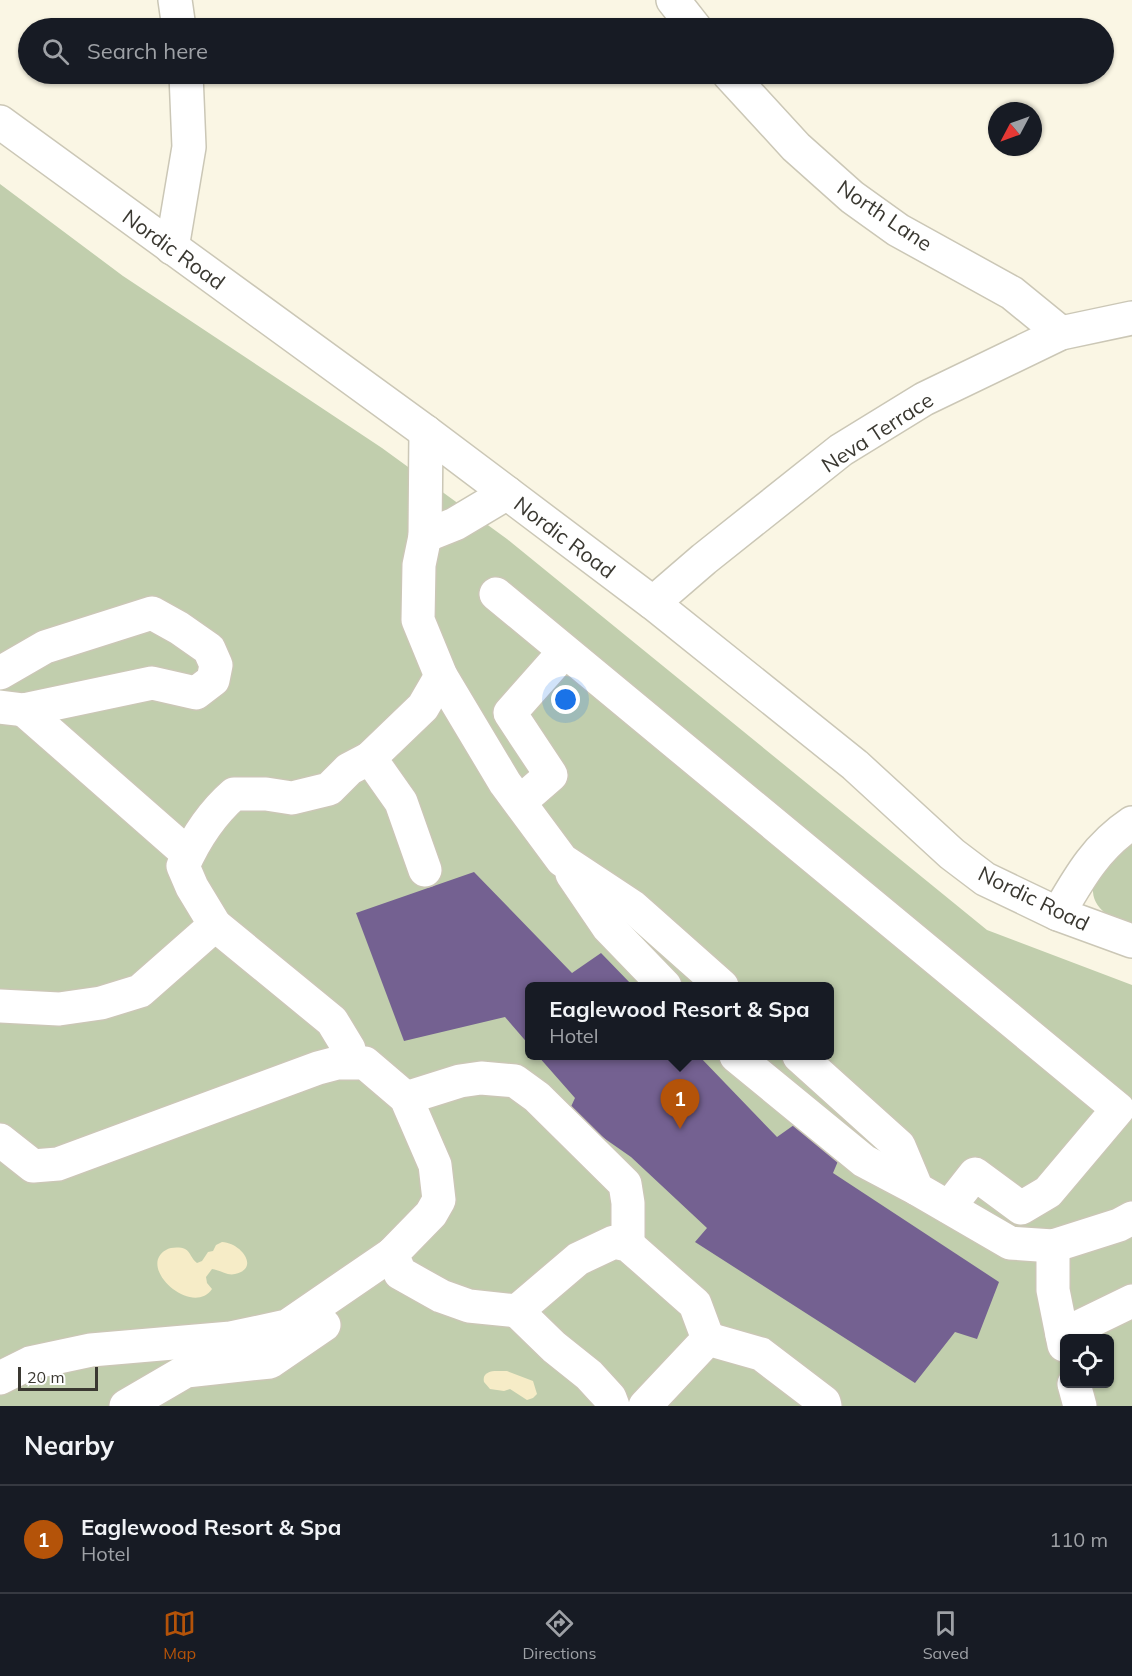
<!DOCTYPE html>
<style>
body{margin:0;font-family:Mulish,sans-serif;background:#20242c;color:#f1f3f6}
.controls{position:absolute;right:18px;bottom:18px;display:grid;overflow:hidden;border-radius:9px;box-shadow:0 2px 4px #0004}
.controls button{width:54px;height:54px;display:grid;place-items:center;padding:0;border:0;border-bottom:2px solid #363941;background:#171b24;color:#f1f3f6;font:30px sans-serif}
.compass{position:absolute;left:988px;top:102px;width:54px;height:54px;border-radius:50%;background:#171b24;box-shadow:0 2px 4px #0004;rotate:229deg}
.scale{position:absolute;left:18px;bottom:15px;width:80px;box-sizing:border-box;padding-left:6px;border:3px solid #3a3831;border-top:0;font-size:16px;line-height:21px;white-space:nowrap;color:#3a3831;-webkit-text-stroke:4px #fff;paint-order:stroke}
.you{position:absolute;left:566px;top:700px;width:21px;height:21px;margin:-15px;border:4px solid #fff;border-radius:50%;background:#1a73e8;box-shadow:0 0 0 9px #1a73e833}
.badge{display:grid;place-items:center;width:39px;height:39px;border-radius:50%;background:#b45309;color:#fff;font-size:20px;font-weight:700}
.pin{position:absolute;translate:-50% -50px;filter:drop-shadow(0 2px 3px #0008)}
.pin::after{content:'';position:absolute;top:32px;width:21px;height:18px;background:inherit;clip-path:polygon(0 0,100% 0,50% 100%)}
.popup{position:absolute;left:525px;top:982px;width:309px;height:78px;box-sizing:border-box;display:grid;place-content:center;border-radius:9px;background:#171b24;filter:drop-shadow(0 2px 4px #0005);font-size:20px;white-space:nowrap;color:#9ea1a6}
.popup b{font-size:22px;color:#f1f3f6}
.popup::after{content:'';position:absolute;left:50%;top:100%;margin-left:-12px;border:12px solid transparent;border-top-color:#171b24}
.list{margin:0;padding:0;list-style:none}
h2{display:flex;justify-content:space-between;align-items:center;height:78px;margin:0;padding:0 24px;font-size:26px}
h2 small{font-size:20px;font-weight:400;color:#9ea1a6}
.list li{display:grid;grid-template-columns:39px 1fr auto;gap:18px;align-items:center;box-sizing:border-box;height:108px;padding:0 24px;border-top:2px solid #363941}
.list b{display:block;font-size:22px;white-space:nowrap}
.list p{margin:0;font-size:20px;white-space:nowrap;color:#9ea1a6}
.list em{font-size:20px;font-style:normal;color:#9ea1a6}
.icon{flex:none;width:33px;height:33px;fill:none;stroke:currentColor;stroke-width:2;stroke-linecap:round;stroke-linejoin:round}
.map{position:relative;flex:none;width:1132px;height:1406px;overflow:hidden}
.search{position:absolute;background:#171b24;box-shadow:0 2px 4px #0004;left:18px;right:18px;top:18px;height:66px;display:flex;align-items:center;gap:15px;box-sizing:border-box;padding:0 21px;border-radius:33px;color:#9ea1a6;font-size:22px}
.sheet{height:186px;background:#171b24}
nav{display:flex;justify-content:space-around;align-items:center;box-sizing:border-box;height:84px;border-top:2px solid #363941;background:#171b24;font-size:16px;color:#9ea1a6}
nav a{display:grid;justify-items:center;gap:3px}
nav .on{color:#b45309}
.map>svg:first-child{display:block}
</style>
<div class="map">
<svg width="1132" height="1406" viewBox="0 0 1132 1406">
<rect width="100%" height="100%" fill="#faf6e4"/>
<g fill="#c1cead" fill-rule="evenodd">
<path d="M 0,184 L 123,276 L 382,448 L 507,539 L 987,930 L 1132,985 L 1132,1406 L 0,1406 ZM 530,986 L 830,986 L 830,1056 L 530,1056 ZM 1064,1338 L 1110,1338 L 1110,1384 L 1064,1384 Z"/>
<path d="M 1132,843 L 1132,927 C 1117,922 1094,911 1093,892 C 1092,887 1094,881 1094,877 Z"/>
</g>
<g fill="#f6ecc7">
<path d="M 222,1242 C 242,1243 260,1269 235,1274 C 227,1276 220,1270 212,1269 L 206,1277 L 207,1283 L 212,1289 C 192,1318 136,1267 166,1250 C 171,1247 180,1247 185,1249 C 191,1252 191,1259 197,1263 L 202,1261 L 208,1252 L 213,1251 L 216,1245 Z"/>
<path d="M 497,1371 L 507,1371 L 533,1381 L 537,1394 L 533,1398 L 527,1400 L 510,1389 L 504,1391 L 490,1389 L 484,1382 C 482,1373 490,1371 497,1371 Z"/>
</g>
<g fill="#746191">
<polygon points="474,872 572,973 601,953 633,986 530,986 530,1046 505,1017 404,1041 356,913"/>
<polygon points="538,1056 699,1056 777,1137 801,1120 841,1154 833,1173 999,1282 977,1339 955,1332 915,1383 695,1242 707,1228 631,1157 568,1113 575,1098"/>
</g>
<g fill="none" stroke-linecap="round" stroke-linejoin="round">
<g stroke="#cbc7b6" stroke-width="36">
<g id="minor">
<polyline points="175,0 179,28"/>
<polyline points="673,0 695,28"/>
<polyline points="729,74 796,147 852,197 898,230 1012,293 1061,333"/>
<polyline points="0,122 426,432 653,603 855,765 952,854 985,879 1058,914 1132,941"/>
<polyline points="172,248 189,147 186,74"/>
<polyline points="426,432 425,536 419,565 418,620 441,676 505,783 562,860 633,907 722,986"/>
<polyline points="425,536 455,524 507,493"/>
<polyline points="496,594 1118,1109 1048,1192 1021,1208 975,1174 949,1207"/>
<polyline points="653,603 704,559 841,450 924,399 1061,333 1132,318"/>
<polyline points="0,673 45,647 152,613 179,628 209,649 216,665 213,680 196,693 152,683 24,710 0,707"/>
<polyline points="24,710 188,854"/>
<polyline points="520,802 551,775 510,713 564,652"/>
<polyline points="425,870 401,802 370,758 423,707 441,676"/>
<polyline points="572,874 608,927 665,986"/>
<path d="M 1058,914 C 1079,878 1096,847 1132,823"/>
<polyline points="0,1006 59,1009 101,1003 140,991 215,925"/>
<path d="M 349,1049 L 332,1021 L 215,925 L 192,887 L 183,866 C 196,837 211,814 234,794 L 266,794 L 292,798 L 329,789 L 349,769 L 370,758"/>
<polyline points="736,1056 864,1161 917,1189"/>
<polyline points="799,1056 899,1146 917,1189 1010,1243 1053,1246 1119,1225 1132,1218"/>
<polyline points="406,1098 460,1081 481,1078 515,1081 537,1097 625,1184 628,1203 628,1245"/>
<polyline points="0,1140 33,1166 58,1164 318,1068 337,1063 365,1063 406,1098 435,1165 439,1200 431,1214 392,1254 400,1273 441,1296 469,1306 517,1311 554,1347 589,1375 610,1398 613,1406"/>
<polyline points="1053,1246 1053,1290 1064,1345"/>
<polyline points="517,1311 578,1259 614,1242 628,1245 695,1304 708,1339"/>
<polyline points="1062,1335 1132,1301"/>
<polyline points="0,1378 30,1363 91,1350 231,1338 287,1326 392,1254"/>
<polyline points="1074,1384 1080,1406"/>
<polyline points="126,1406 186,1371 270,1362 324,1325"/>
<polyline points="645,1406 708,1339 761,1354 824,1402 825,1406"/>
</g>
</g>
<use href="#minor" stroke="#fff" stroke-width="33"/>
</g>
<g text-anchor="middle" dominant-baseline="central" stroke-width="6" stroke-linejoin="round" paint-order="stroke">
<g font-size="21" fill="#3a3831" stroke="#fff">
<text transform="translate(885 215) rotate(34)">North Lane</text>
<text transform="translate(174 249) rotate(36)">Nordic Road</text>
<text transform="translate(877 432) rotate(-33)">Neva Terrace</text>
<text transform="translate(565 537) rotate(37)">Nordic Road</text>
<text transform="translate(1034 898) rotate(26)">Nordic Road</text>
</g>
</g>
</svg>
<div class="controls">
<button><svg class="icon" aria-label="locate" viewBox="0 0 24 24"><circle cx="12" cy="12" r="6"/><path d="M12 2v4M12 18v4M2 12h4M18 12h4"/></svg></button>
</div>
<svg class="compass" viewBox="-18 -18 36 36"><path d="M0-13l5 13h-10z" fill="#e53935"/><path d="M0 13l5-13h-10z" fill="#9ea1a6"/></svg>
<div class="scale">20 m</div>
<div class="you"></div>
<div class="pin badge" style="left:680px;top:1129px">1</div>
<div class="popup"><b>Eaglewood Resort &amp; Spa</b>Hotel</div>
<div class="search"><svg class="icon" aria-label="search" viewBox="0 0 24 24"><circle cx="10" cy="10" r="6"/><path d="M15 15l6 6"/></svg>Search here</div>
</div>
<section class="sheet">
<h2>Nearby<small></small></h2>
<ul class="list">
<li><span class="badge">1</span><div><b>Eaglewood Resort &amp; Spa</b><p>Hotel</p></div><em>110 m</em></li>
</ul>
</section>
<nav>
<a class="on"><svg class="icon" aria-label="map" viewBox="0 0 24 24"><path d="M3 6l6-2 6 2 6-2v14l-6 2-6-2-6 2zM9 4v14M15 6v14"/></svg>Map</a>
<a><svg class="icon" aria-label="directions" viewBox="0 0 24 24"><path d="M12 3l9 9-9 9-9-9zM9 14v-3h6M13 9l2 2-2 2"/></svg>Directions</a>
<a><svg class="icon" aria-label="saved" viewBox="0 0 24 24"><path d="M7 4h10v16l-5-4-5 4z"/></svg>Saved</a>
</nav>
